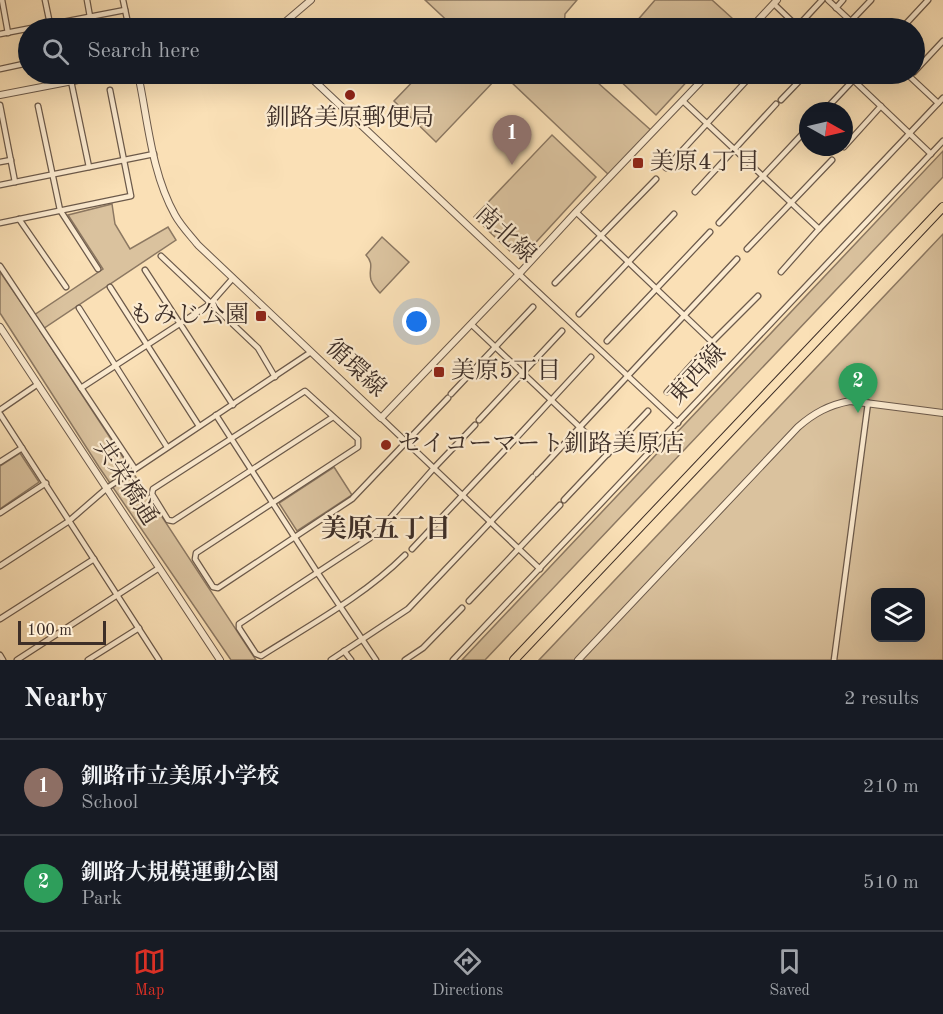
<!DOCTYPE html>
<meta charset="utf-8">
<style>
body{margin:0;font-family:"Old Standard TT","Noto Serif JP",serif;background:#242831;color:#f1f3f6}
.controls{position:absolute;right:18px;bottom:18px;display:grid;overflow:hidden;border-radius:12px;box-shadow:0 6px 24px #0002}
.controls button{width:54px;height:54px;display:grid;place-items:center;padding:0;border:0;border-bottom:2px solid #363941;background:#171b24;color:#f1f3f6;font:30px sans-serif}
.compass{position:absolute;left:799px;top:102px;width:54px;height:54px;border-radius:50%;background:#171b24;box-shadow:0 6px 24px #0002;rotate:98deg}
.scale{position:absolute;left:18px;bottom:15px;width:88px;box-sizing:border-box;padding-left:6px;border:3px solid #3d2e27;border-top:0;font-size:16px;line-height:21px;white-space:nowrap;color:#3d2e27;-webkit-text-stroke:4px #fcebd0;paint-order:stroke}
.you{position:absolute;left:417px;top:322px;width:21px;height:21px;margin:-15px;border:4px solid #fff;border-radius:50%;background:#1a73e8;box-shadow:0 0 0 9px #1a73e833}
.badge{display:grid;place-items:center;width:39px;height:39px;border-radius:50%;background:#d93025;color:#fff;font-size:20px;font-weight:700}
.pin{position:absolute;translate:-50% -50px;filter:drop-shadow(0 2px 3px #0008)}
.pin::after{content:'';position:absolute;top:32px;width:21px;height:18px;background:inherit;clip-path:polygon(0 0,100% 0,50% 100%)}
.list{margin:0;padding:0;list-style:none}
h2{display:flex;justify-content:space-between;align-items:center;height:78px;margin:0;padding:0 24px;font-size:26px}
h2 small{font-size:20px;font-weight:400;color:#9ea1a6}
.list li{display:grid;grid-template-columns:39px 1fr auto;gap:18px;align-items:center;box-sizing:border-box;height:96px;padding:0 24px;border-top:2px solid #363941}
.list b{display:block;font-size:22px;white-space:nowrap}
.list p{margin:0;font-size:20px;white-space:nowrap;color:#9ea1a6}
.list em{font-size:20px;font-style:normal;color:#9ea1a6}
.icon{flex:none;width:33px;height:33px;fill:none;stroke:currentColor;stroke-width:2;stroke-linecap:round;stroke-linejoin:round}
.map{position:relative;flex:none;width:943px;height:660px;overflow:hidden}
.search{position:absolute;background:#171b24;box-shadow:0 6px 24px #0002;left:18px;right:18px;top:18px;height:66px;display:flex;align-items:center;gap:15px;box-sizing:border-box;padding:0 21px;border-radius:33px;color:#9ea1a6;font-size:22px}
.sheet{height:270px;background:#171b24}
nav{display:flex;justify-content:space-around;align-items:center;box-sizing:border-box;height:84px;border-top:2px solid #363941;background:#171b24;font-size:16px;color:#9ea1a6}
nav a{display:grid;justify-items:center;gap:3px}
nav .on{color:#d93025}
.map>svg:first-child{display:block}
</style>
<div class="map">
<svg width="943" height="660" viewBox="0 0 943 660">
<rect width="100%" height="100%" fill="#fae0b6"/>
<filter id="stains"><feTurbulence type="fractalNoise" baseFrequency=".00333" numOctaves="4"/><feColorMatrix values="0 0 0 0 .2 0 0 0 0 .09 0 0 0 0 .02 0 0 0 .5 -.17"/></filter>
<radialGradient id="worn" r=".72"><stop offset=".6" stop-color="#630" stop-opacity="0"/><stop offset="1" stop-color="#630" stop-opacity=".3"/></radialGradient>
<g fill="#dac29e" stroke="#8c7862" stroke-width="1.5" fill-rule="evenodd">
<polygon points="425,0 577,0 565,14 564,28 455,28"/>
<polygon points="655,0 712,0 732,18 732,28 638,28 636,22"/>
<polygon points="420,74 588,74 653,132 610,176 511,82 496,79 436,142 394,101"/>
<polygon points="613,74 694,74 656,115"/>
<polygon points="552,135 596,177 526,253 512,253 474,217"/>
<polygon points="943,151 943,177 485,660 462,660"/>
<polygon points="112,204 115,224 130,249 168,227 176,240 40,331 256,660 231,660 99,467 0,313 0,272 31,317 103,269 68,215"/>
<path d="M 943,234 L 943,660 L 539,660 ZM 876,592 L 920,592 L 920,638 L 876,638 Z"/>
<path d="M 382,237 L 409,262 L 380,293 C 376,289 373,285 371,280 C 368,269 375,265 366,255 Z"/>
<polygon points="20,453 39,482 0,509 0,466"/>
<polygon points="334,467 352,495 297,531 279,503"/>
</g>
<g fill="none" stroke-linecap="round" stroke-linejoin="round">
<g stroke="#6c5a4b" stroke-width="7">
<g id="minor">
<polyline points="2,0 8,33"/>
<polyline points="45,0 50,24"/>
<polyline points="87,0 92,28"/>
<polyline points="123,0 129,28"/>
<polyline points="828,0 858,28"/>
<polyline points="774,4 799,28"/>
<polyline points="836,8 843,0"/>
<polyline points="851,21 871,0"/>
<polyline points="796,28 822,0"/>
<polyline points="902,28 928,0"/>
<polyline points="0,34 125,10"/>
<polyline points="0,69 28,63"/>
<polyline points="914,72 943,41"/>
<polyline points="847,74 931,154"/>
<polyline points="907,74 938,103"/>
<polyline points="71,81 89,167"/>
<polyline points="781,100 806,74"/>
<polyline points="683,101 819,229"/>
<polyline points="0,105 15,182"/>
<polyline points="38,106 60,210 98,269"/>
<polyline points="824,111 859,74"/>
<polyline points="844,147 881,106"/>
<polyline points="0,162 11,160"/>
<polyline points="666,168 749,78"/>
<polyline points="0,185 154,154"/>
<polyline points="695,192 776,104"/>
<polyline points="576,212 712,342"/>
<polyline points="19,219 66,287"/>
<polyline points="0,223 131,196 110,90"/>
<polyline points="719,223 808,128"/>
<polyline points="747,249 832,160"/>
<polyline points="161,256 258,348 275,377"/>
<polyline points="0,266 135,469"/>
<polyline points="145,270 233,405"/>
<polyline points="781,272 819,229 943,98"/>
<polyline points="519,274 678,423"/>
<polyline points="555,283 656,179"/>
<polyline points="110,287 199,426"/>
<polyline points="79,308 167,447"/>
<polyline points="579,314 674,214"/>
<polyline points="471,324 608,454"/>
<polyline points="607,341 710,232"/>
<polyline points="81,388 210,304 233,278"/>
<polyline points="667,392 712,342 758,296"/>
<polyline points="451,394 533,307"/>
<polyline points="0,410 38,384"/>
<polyline points="0,414 159,660"/>
<polyline points="216,415 317,572 376,660"/>
<polyline points="333,417 173,521 168,520 152,494 153,489 305,391 358,439 358,447 196,553 195,559 213,587 218,588 352,499 448,398"/>
<polyline points="381,418 540,569"/>
<polyline points="479,420 562,331"/>
<polyline points="508,447 591,357"/>
<polyline points="0,462 22,448"/>
<polyline points="536,474 737,259"/>
<polyline points="564,500 648,411"/>
<polyline points="0,513 46,483"/>
<polyline points="384,525 434,468 475,425"/>
<path d="M 379,530 L 370,538 L 239,624 L 239,628 L 256,654 L 261,656 C 310,625 364,596 405,555"/>
<polyline points="412,549 504,451"/>
<polyline points="0,566 69,521 107,488 311,352"/>
<polyline points="469,601 560,505"/>
<polyline points="0,619 94,559"/>
<polyline points="344,651 351,660"/>
<polyline points="0,655 3,660"/>
<polyline points="17,660 159,568"/>
<polyline points="88,660 139,628"/>
<polyline points="331,660 408,609 533,477"/>
<polyline points="405,660 423,648 462,608"/>
<polyline points="453,660 943,141"/>
<polyline points="834,660 868,403"/>
</g>
</g>
<g stroke="#6c5a4b" stroke-width="8">
<g id="tertiary">
<polyline points="278,28 311,0"/>
<polyline points="751,28 777,0"/>
<path d="M 138,74 C 148,120 151,172 175,215 C 181,226 190,235 198,245 L 381,418 L 519,274 L 576,212 L 708,74"/>
<polyline points="307,74 519,274"/>
<polyline points="0,95 109,74"/>
<polyline points="0,327 220,660"/>
<path d="M 578,660 L 798,427 C 814,413 829,405 850,401 L 943,413"/>
</g>
</g>
<g stroke="#3d2e27" stroke-width="10">
<polyline id="motorway" points="514,660 943,207"/>
</g>
<use href="#minor" stroke="#fcebd0" stroke-width="4.5"/>
<use href="#tertiary" stroke="#fcebd0" stroke-width="6"/>
<use href="#motorway" stroke="#fae0b6" stroke-width="8"/>
</g>
<g fill="#8f2418" stroke="#fcebd0" stroke-width="2">
<circle cx="350" cy="95" r="6"/>
<rect x="632" y="157" width="12" height="12" rx="3"/>
<rect x="255" y="310" width="12" height="12" rx="3"/>
<rect x="433" y="366" width="12" height="12" rx="3"/>
<circle cx="386" cy="445" r="6"/>
</g>
<g text-anchor="middle" dominant-baseline="central" stroke-width="4.5" stroke-linejoin="round" paint-order="stroke">
<g font-size="24" fill="#3d2e27" stroke="#fcebd0" text-anchor="start">
<text x="350" y="119" text-anchor="middle">釧路美原郵便局</text>
<text x="650" y="163">美原4丁目</text>
<text x="249" y="316" text-anchor="end">もみじ公園</text>
<text x="451" y="372">美原5丁目</text>
<text x="398" y="445">セイコーマート釧路美原店</text>
</g>
<g font-size="24" fill="#3d2e27" stroke="#fcebd0">
<text transform="translate(505 235) rotate(43)">南北線</text>
<text transform="translate(355 369) rotate(43)">循環線</text>
<text transform="translate(698 375) rotate(-47)">東西線</text>
<text transform="translate(125 483) rotate(57)">共栄橋通</text>
</g>
<g font-size="26" font-weight="bold" fill="#3d2e27" stroke="#fcebd0">
<text x="386" y="530">美原五丁目</text>
</g>
</g>
<rect width="100%" height="100%" filter="url(#stains)"/>
<rect width="100%" height="100%" fill="url(#worn)"/>
</svg>
<div class="controls">
<button><svg class="icon" aria-label="layers" viewBox="0 0 24 24"><path d="M12 4l9 5-9 5-9-5zM3 14l9 5 9-5"/></svg></button>
</div>
<svg class="compass" viewBox="-18 -18 36 36"><path d="M0-13l5 13h-10z" fill="#e53935"/><path d="M0 13l5-13h-10z" fill="#9ea1a6"/></svg>
<div class="scale">100 m</div>
<div class="you"></div>
<div class="pin badge" style="left:512px;top:165px;background:#8d6e63">1</div>
<div class="pin badge" style="left:858px;top:413px;background:#2e9e5b">2</div>
<div class="search"><svg class="icon" aria-label="search" viewBox="0 0 24 24"><circle cx="10" cy="10" r="6"/><path d="M15 15l6 6"/></svg>Search here</div>
</div>
<section class="sheet">
<h2>Nearby<small>2 results</small></h2>
<ul class="list">
<li><span class="badge" style="background:#8d6e63">1</span><div><b>釧路市立美原小学校</b><p>School</p></div><em>210 m</em></li>
<li><span class="badge" style="background:#2e9e5b">2</span><div><b>釧路大規模運動公園</b><p>Park</p></div><em>510 m</em></li>
</ul>
</section>
<nav>
<a class="on"><svg class="icon" aria-label="map" viewBox="0 0 24 24"><path d="M3 6l6-2 6 2 6-2v14l-6 2-6-2-6 2zM9 4v14M15 6v14"/></svg>Map</a>
<a><svg class="icon" aria-label="directions" viewBox="0 0 24 24"><path d="M12 3l9 9-9 9-9-9zM9 14v-3h6M13 9l2 2-2 2"/></svg>Directions</a>
<a><svg class="icon" aria-label="saved" viewBox="0 0 24 24"><path d="M7 4h10v16l-5-4-5 4z"/></svg>Saved</a>
</nav>
